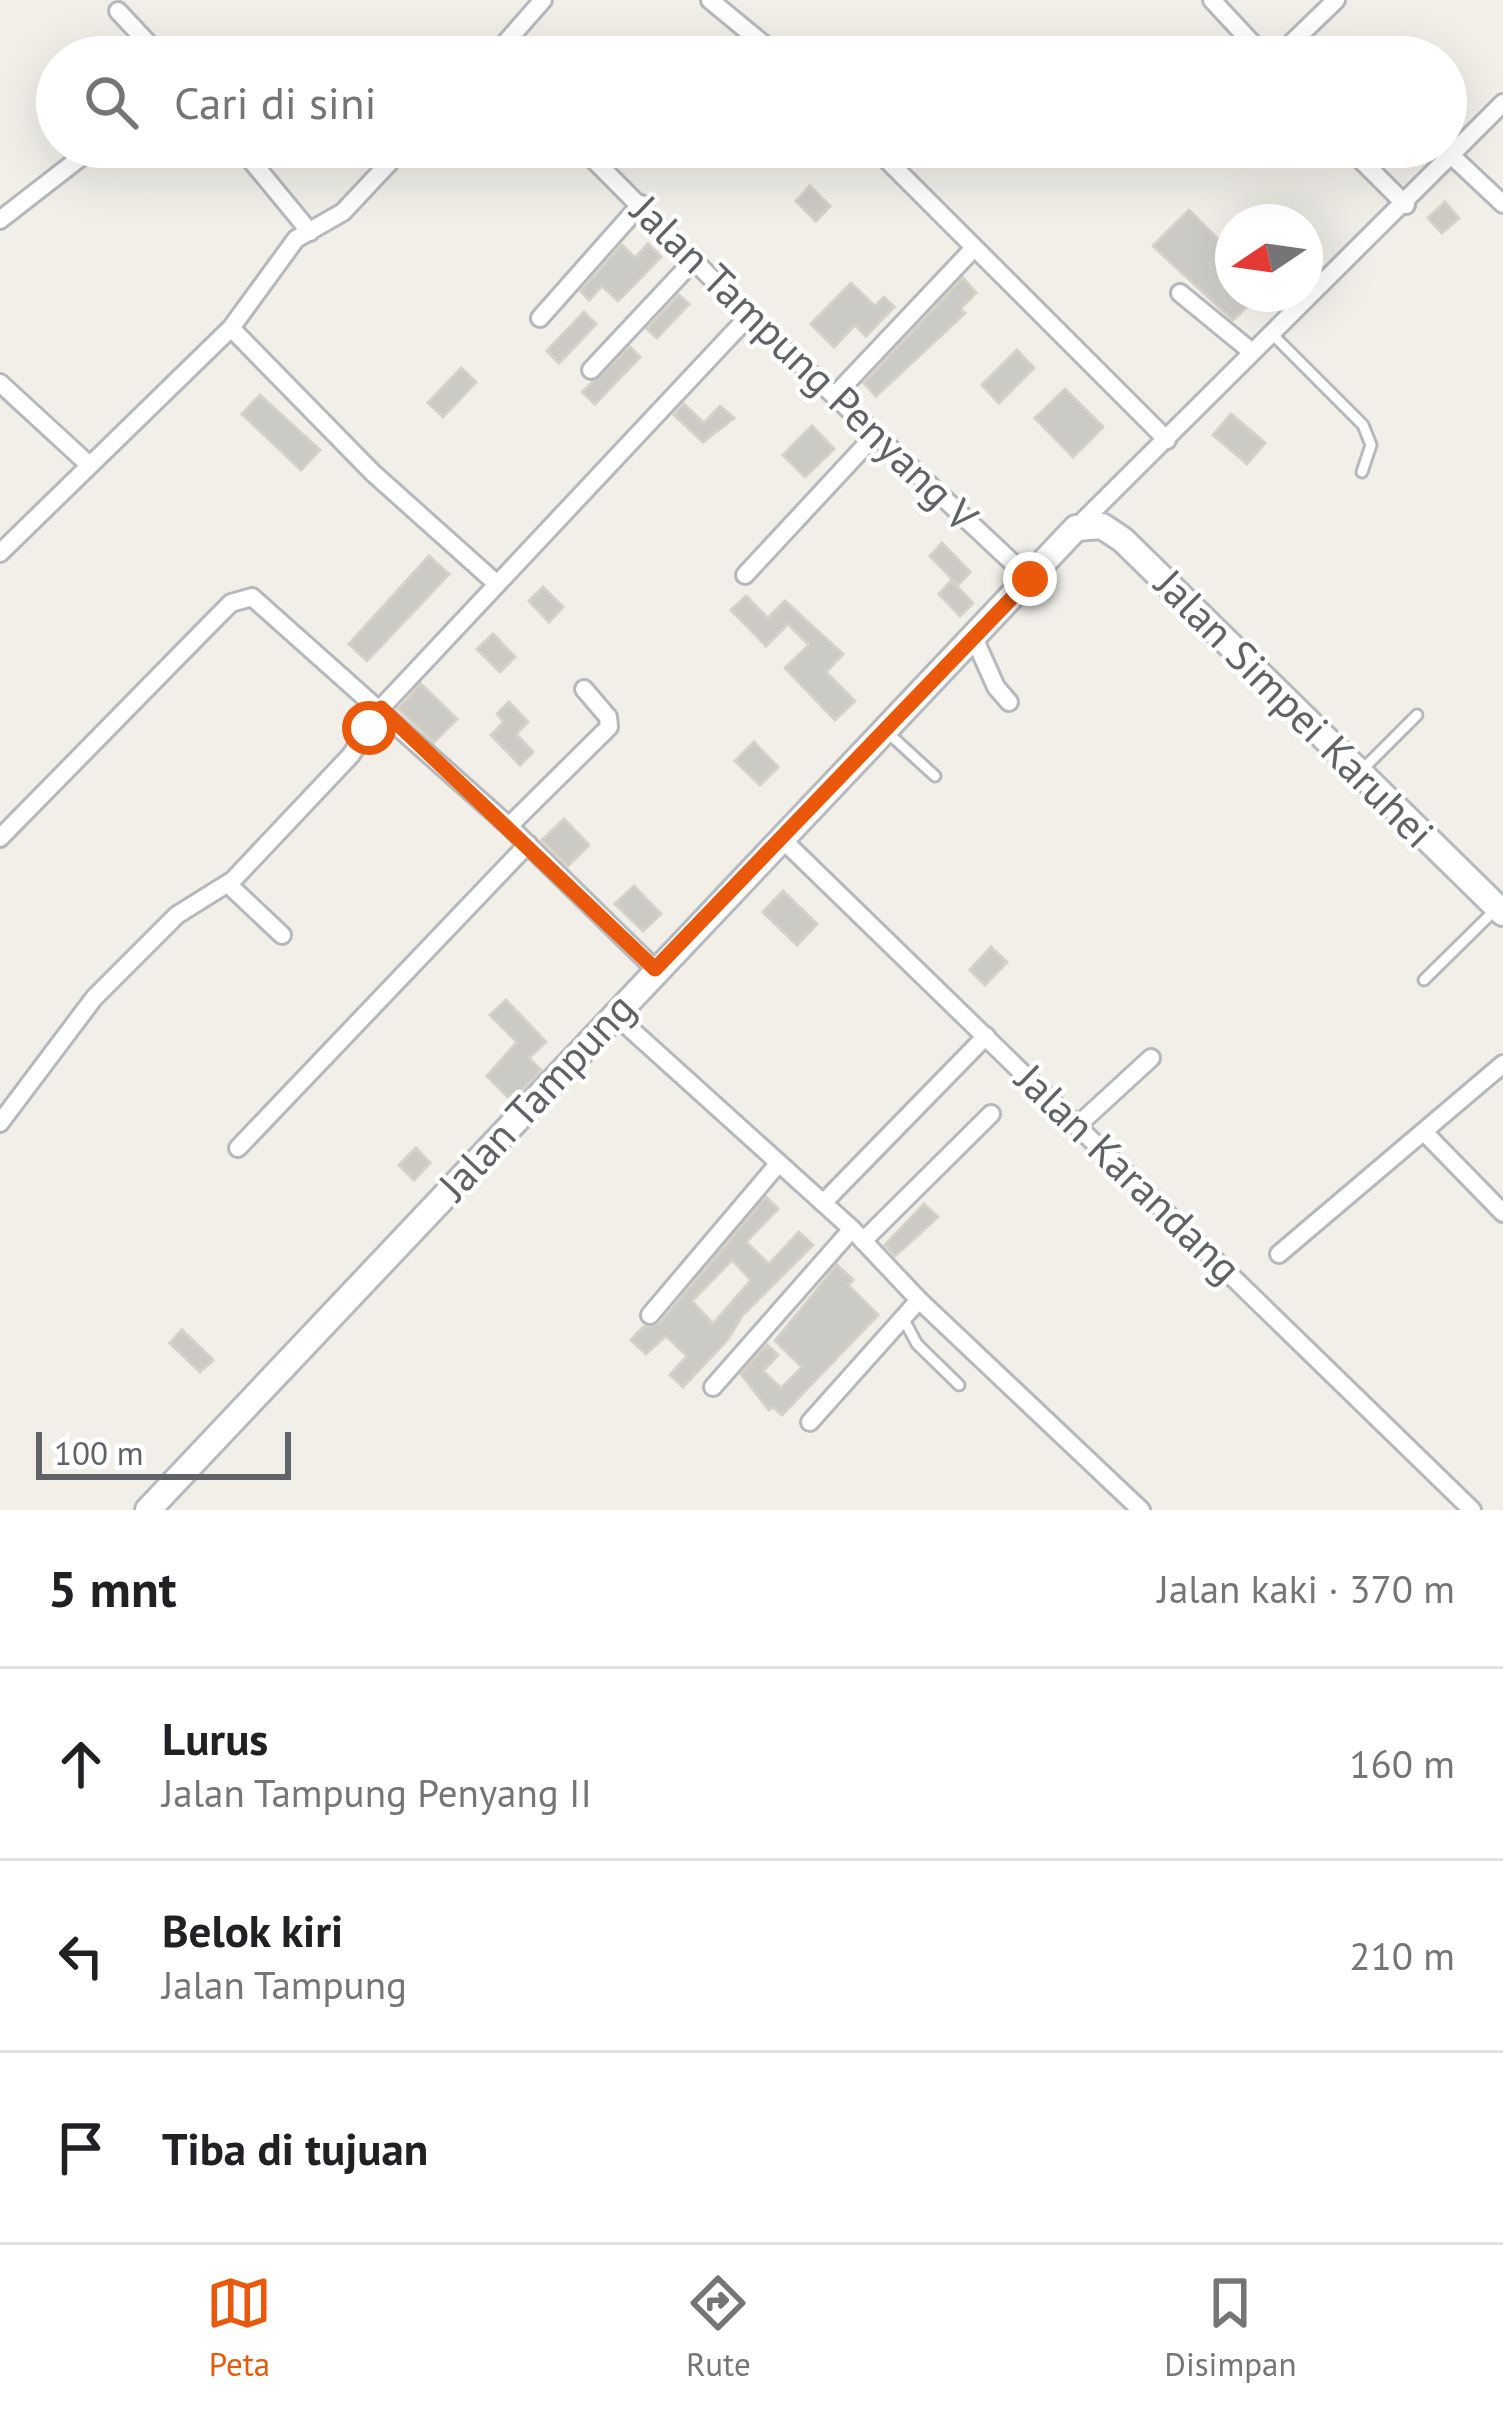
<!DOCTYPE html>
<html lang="id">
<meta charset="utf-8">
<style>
body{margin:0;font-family:"PT Sans",sans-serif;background:#f6f6f6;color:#202124}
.compass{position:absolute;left:1215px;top:204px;width:108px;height:108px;border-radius:50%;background:#fff;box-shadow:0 12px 48px #0002;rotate:257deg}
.scale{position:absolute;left:36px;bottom:30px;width:255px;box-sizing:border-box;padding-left:12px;border:6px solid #5f6368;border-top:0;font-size:33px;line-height:42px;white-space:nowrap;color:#5f6368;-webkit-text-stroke:9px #fff;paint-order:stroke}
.stop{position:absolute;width:36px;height:36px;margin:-27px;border:9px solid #ea580c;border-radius:50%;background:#fff}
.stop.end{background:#ea580c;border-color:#fff;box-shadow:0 3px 12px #0008}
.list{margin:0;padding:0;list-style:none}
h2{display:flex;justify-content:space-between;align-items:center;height:156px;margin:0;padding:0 48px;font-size:51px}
h2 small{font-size:39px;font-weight:400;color:#757577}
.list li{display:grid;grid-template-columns:78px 1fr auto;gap:36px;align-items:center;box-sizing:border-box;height:192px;padding:0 48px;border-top:3px solid #e0e0e0}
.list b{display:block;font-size:45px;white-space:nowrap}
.list p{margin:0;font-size:39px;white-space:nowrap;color:#757577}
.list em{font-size:39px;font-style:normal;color:#757577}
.icon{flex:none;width:66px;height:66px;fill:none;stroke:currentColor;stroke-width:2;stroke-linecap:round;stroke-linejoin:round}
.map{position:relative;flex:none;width:1503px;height:1510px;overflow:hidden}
.search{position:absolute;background:#fff;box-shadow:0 12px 48px #0002;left:36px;right:36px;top:36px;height:132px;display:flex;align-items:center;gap:30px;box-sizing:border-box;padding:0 42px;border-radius:66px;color:#757577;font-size:45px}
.sheet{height:732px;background:#fff}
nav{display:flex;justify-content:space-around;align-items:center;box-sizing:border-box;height:168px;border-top:3px solid #e0e0e0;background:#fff;font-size:33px;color:#757577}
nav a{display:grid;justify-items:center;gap:6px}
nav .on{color:#ea580c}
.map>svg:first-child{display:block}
</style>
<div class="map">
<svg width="1503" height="1510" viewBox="0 0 1503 1510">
<rect width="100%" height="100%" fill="#f1efe8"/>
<g fill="#cccac5" stroke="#d6d1c6" stroke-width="3" fill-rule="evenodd">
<polygon points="810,186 830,206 816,221 796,201"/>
<polygon points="1445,202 1459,218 1442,233 1428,218"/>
<polygon points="1189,210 1233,254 1233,294 1260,294 1233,320 1153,246"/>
<polygon points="648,244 661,257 618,301 602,286 589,300 581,291 622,245 635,258"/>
<polygon points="963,278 976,293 960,309 965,313 876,396 864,383"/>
<polygon points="851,283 875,306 884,297 894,307 866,336 855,325 834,347 811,324"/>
<polygon points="679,295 689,304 657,338 647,329"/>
<polygon points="584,312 596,324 559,363 547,351"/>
<polygon points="630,347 640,357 595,404 582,392"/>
<polygon points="1017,350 1034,368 999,403 982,385"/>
<polygon points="461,368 476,382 443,417 428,403"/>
<polygon points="1065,389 1103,427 1073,457 1035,418"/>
<polygon points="260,395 320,450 301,470 242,414"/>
<polygon points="684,404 704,423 720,406 734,418 703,442 674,415"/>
<polygon points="1231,414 1265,443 1247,464 1213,435"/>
<polygon points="812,426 834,449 805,477 783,455"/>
<polygon points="942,543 970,572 958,585 930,556"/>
<polygon points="429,556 449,574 367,661 349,644"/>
<polygon points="951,581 973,603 960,616 939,594"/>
<polygon points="543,587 563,607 549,622 529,601"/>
<polygon points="746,596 768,618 785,601 843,654 826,672 855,701 835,720 785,668 809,645 788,624 766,646 731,610"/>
<polygon points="493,634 515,657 500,672 477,649"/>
<polygon points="421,684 457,719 434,742 398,709"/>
<polygon points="509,702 528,722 516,734 533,752 520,765 491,735 504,722 497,714"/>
<polygon points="754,742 778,767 760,785 735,761"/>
<polygon points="564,819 589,845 568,866 542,840"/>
<polygon points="634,886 661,914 643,931 615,904"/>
<polygon points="783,891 817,924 797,945 763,912"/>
<polygon points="991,947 1007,962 985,985 970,970"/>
<polygon points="506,1000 546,1042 529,1058 541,1070 512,1101 487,1076 517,1042 490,1015"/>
<polygon points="416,1148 430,1163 414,1180 399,1165"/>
<path d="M 766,1197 L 778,1209 L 746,1242 L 769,1264 L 799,1232 L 813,1245 L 742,1316 L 728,1339 L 683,1387 L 670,1375 L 687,1356 L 666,1336 L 646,1354 L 631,1340 L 643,1327 L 660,1323 ZM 732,1260 L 751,1280 L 713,1324 L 692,1301 Z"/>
<polygon points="924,1204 938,1217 895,1256 885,1245"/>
<polygon points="837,1265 853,1280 848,1285 878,1315 782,1415 773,1407 769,1410 741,1374 767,1345 778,1355 763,1371 781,1388 802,1367 775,1341"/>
<polygon points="182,1330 213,1360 200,1372 170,1343"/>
</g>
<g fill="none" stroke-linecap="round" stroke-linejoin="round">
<g stroke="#b5b8bc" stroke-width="15">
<g id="service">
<polyline points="1271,333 1363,425 1371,445 1362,472"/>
<polyline points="887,732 935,776"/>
<polyline points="1360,772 1417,715"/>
<polyline points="1424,980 1497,908"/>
<polyline points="903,1318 917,1344 959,1385"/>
</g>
</g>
<g stroke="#b5b8bc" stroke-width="22">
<g id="minor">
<polyline points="710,0 779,57"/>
<polyline points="1212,0 1265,57"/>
<polyline points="118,11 161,57"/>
<polyline points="493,57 543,0"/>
<polyline points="1277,57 1336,0"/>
<polyline points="240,147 310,232"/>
<polyline points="581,147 749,316 1030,579"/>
<polyline points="874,147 1167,440"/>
<polyline points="1348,147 1406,205"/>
<polyline points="1453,157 1503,204"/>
<polyline points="0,220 94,147"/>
<polyline points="1180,293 1252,352"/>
<polyline points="540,318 641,204"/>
<polyline points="231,328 373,473 497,584"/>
<polyline points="591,370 696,258"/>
<polyline points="0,383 87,463"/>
<polyline points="837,393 974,248"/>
<polyline points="1076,528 1503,103"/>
<polyline points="0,553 231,328 296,239 343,212 404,147"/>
<polyline points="745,575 876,434"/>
<polyline points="975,640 996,687 1009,702"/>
<polyline points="509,826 609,727 608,717 584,689"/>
<polyline points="0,838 213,621 231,603 252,597 509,826 655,969"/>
<polyline points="782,839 1472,1510"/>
<polyline points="228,884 282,935"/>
<polyline points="614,1014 852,1229 919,1300 810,1422"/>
<polyline points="0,1123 94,998 177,915 233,880 351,755 381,708 749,316"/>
<polyline points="1078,1125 1151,1058"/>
<polyline points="1424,1132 1503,1213"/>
<polyline points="238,1148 528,844"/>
<polyline points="823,1203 986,1036"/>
<polyline points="863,1241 991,1114"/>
<polyline points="1279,1254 1503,1064"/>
<polyline points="919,1300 1141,1510"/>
<polyline points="650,1315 778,1164"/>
<polyline points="713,1387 852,1229"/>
</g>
</g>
<g stroke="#b6babf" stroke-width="30">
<polyline id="secondary" points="148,1510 1076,528 1102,526 1123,540 1503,913"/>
</g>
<use href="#service" stroke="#fff" stroke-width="9"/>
<use href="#minor" stroke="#fff" stroke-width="16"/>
<use href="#secondary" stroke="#fff" stroke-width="24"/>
</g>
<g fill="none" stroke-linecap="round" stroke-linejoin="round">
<polyline stroke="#ea580c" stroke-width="15" points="369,728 381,708 655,969 1030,579"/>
</g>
<g text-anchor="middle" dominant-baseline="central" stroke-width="9" stroke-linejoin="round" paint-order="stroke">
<g font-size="42" fill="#5f6368" stroke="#fff">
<text transform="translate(805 363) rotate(44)">Jalan Tampung Penyang V</text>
<text transform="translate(1295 708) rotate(45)">Jalan Simpei Karuhei</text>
<text transform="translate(536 1096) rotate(-47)">Jalan Tampung</text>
<text transform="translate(1129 1173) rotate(44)">Jalan Karandang</text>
</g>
</g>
</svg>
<svg class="compass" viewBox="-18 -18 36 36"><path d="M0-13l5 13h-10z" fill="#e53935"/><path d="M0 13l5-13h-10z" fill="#757577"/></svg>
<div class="scale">100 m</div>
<div class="stop" style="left:369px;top:728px"></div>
<div class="stop end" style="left:1030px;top:579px"></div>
<div class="search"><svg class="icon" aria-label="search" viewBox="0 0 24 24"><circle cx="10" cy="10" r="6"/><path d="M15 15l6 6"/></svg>Cari di sini</div>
</div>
<section class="sheet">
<h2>5 mnt<small>Jalan kaki · 370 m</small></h2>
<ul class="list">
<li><svg class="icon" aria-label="ahead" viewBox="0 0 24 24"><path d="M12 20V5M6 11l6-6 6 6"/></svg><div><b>Lurus</b><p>Jalan Tampung Penyang II</p></div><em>160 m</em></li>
<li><svg class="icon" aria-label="left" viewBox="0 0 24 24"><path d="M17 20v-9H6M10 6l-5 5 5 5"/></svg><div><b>Belok kiri</b><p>Jalan Tampung</p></div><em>210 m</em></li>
<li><svg class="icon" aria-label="arrive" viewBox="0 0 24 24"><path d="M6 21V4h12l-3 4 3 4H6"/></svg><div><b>Tiba di tujuan</b></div></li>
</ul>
</section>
<nav>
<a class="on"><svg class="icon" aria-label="map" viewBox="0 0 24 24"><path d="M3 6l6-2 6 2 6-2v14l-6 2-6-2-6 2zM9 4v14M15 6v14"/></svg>Peta</a>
<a><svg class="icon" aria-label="directions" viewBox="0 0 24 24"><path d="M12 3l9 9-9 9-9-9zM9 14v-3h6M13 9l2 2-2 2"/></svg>Rute</a>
<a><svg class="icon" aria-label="saved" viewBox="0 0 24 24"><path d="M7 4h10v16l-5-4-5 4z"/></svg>Disimpan</a>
</nav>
